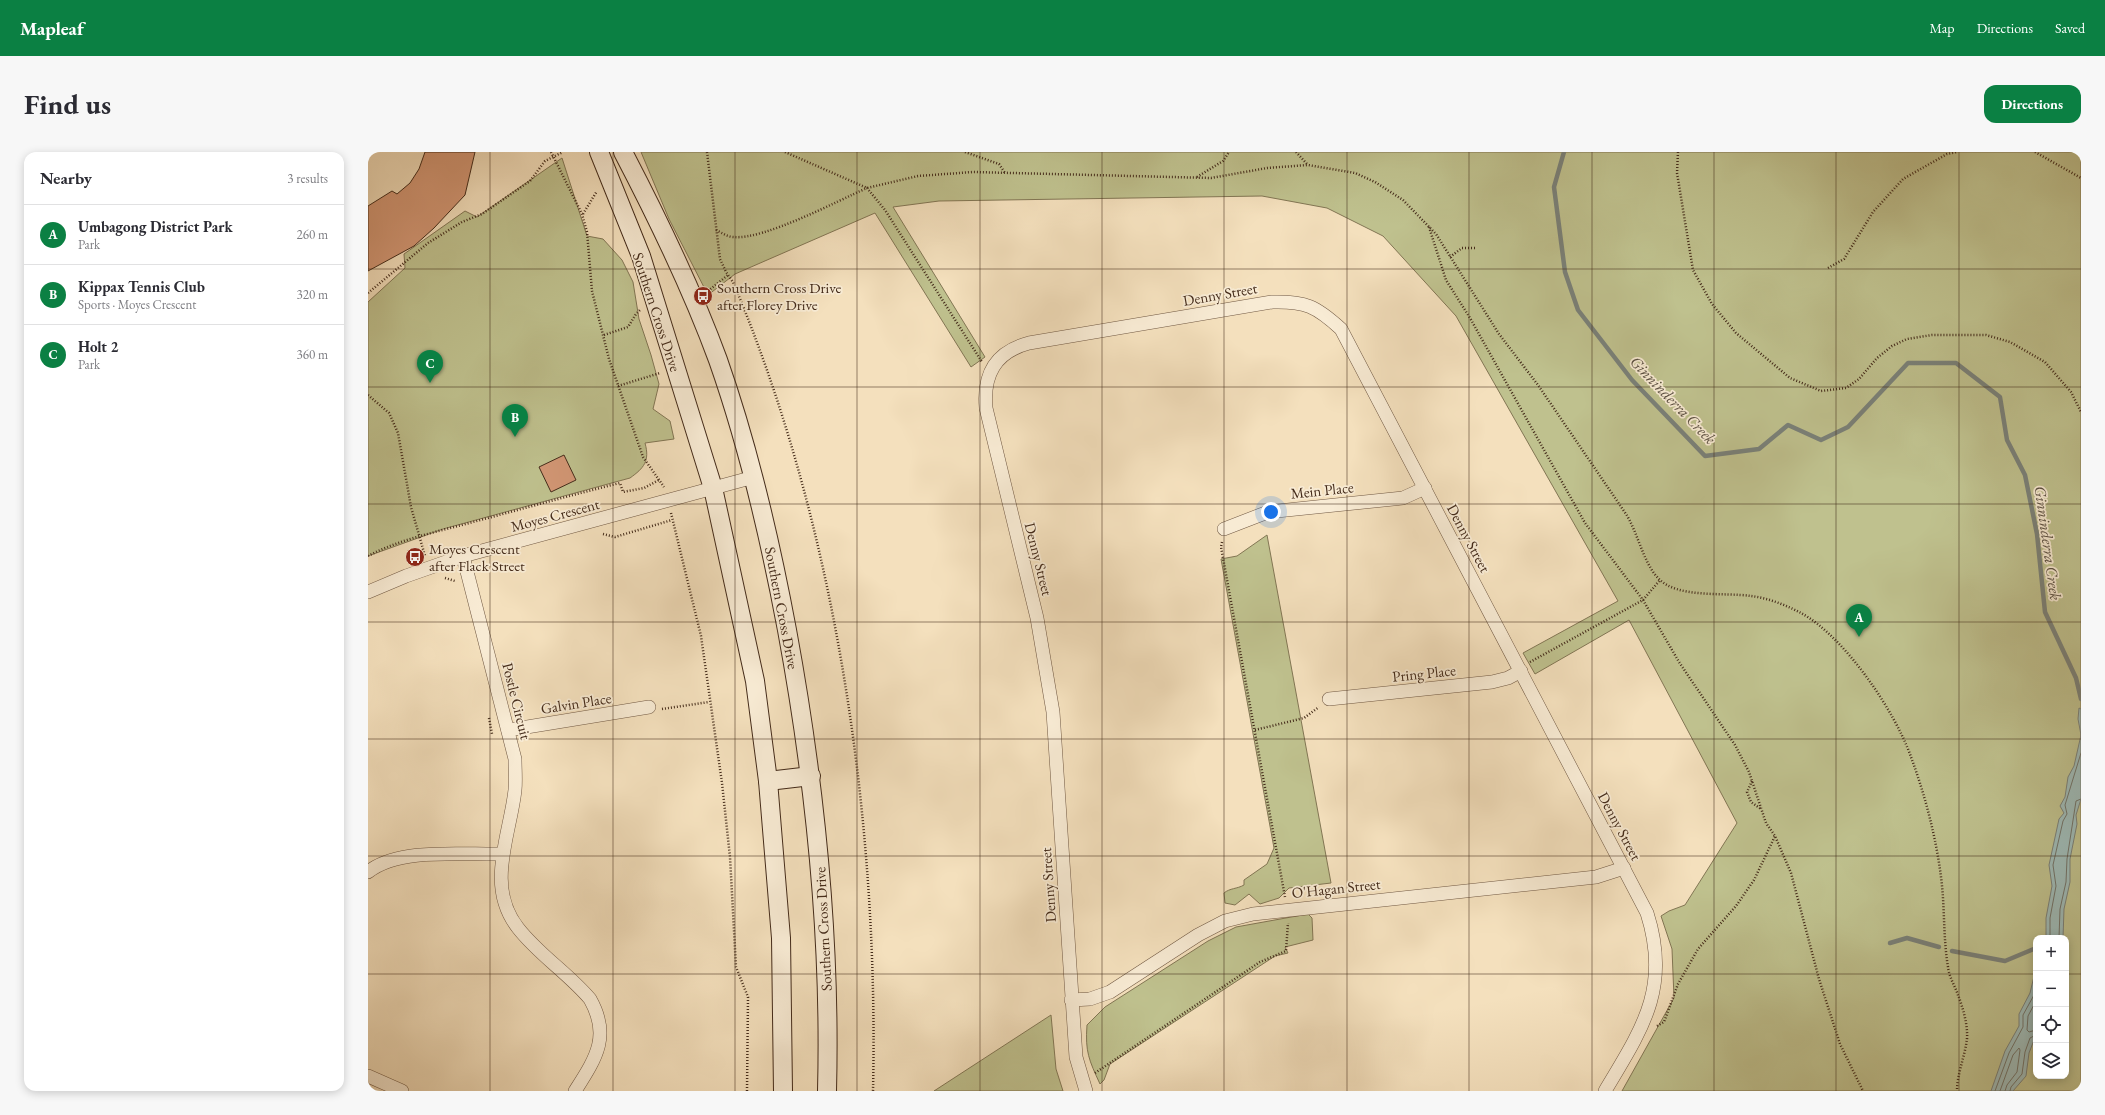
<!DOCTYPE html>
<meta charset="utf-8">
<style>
body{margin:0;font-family:"EB Garamond",serif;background:#f7f7f7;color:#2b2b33}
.controls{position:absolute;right:12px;bottom:12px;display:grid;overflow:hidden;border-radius:8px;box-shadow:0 2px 10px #0003}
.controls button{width:36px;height:36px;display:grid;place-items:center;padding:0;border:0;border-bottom:1px solid #e1e1e2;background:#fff;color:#2b2b33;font:20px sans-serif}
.you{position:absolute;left:903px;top:360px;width:14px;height:14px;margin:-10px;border:3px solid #fff;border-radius:50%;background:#1a73e8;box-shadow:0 0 0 6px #1a73e833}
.badge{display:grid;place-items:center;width:26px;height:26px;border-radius:50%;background:#0b8043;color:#fff;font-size:13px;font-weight:700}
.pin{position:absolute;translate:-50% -33px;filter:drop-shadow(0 1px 2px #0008)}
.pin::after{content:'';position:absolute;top:21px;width:14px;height:12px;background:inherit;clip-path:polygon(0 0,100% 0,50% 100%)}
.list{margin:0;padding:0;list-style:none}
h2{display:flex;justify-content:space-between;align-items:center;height:52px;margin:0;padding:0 16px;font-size:17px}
h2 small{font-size:13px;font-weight:400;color:#7c7c81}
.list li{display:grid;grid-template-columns:26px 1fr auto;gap:12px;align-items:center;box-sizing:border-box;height:60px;padding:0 16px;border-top:1px solid #e1e1e2}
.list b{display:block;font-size:15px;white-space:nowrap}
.list p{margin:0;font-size:13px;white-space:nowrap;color:#7c7c81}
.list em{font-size:13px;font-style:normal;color:#7c7c81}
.icon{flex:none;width:22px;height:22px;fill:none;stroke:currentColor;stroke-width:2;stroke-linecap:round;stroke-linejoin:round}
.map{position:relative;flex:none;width:1713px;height:939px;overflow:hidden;border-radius:12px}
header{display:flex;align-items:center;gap:24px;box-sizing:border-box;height:56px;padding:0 20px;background:#0b8043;color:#fff}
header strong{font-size:19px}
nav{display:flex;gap:22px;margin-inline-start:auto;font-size:14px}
.intro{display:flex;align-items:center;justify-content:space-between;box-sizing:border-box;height:96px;padding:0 24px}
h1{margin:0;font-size:28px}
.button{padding:10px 18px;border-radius:12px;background:#0b8043;color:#fff;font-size:14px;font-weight:700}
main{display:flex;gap:24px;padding:0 24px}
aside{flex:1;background:#fff;border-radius:12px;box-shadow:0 2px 10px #0003}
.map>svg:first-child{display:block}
</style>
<header>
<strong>Mapleaf</strong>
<nav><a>Map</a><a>Directions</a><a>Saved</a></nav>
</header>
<div class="intro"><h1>Find us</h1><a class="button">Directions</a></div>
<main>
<aside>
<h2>Nearby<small>3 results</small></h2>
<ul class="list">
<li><span class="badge">A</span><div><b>Umbagong District Park</b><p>Park</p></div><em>260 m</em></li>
<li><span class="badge">B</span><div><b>Kippax Tennis Club</b><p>Sports · Moyes Crescent</p></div><em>320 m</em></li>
<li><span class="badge">C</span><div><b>Holt 2</b><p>Park</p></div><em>360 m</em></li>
</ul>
</aside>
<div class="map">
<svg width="1713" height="939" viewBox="0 0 1713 939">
<rect width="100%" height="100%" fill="#f4e0bd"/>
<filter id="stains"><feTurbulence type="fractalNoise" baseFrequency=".005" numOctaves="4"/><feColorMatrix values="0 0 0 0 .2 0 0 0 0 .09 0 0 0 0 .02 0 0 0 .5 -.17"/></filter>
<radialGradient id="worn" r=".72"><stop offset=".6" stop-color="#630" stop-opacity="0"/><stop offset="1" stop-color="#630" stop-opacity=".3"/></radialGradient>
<g fill="#bfc18e" stroke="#827654" fill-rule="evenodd">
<path d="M 273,0 L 1713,0 L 1713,939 L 1254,939 L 1306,846 L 1304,797 L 1293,764 L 1301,759 L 1317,753 L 1369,671 L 1261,468 L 1167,522 L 1155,501 L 1250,449 L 1088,164 L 1015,84 L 959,56 L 894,44 L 571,49 L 525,55 L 617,205 L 603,215 L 507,61 L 367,122 L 340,143 L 301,67 ZM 1668,786 L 1698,786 L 1698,924 L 1668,924 Z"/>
<path d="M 194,6 L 219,84 L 235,87 L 254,108 L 265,130 L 271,167 L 283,203 L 291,232 L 285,257 L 302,269 L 306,287 L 277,291 C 282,309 276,316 262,326 L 75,377 L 0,404 L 0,150 L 37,116 L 36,102 L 97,59 L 109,65 Z"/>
<path d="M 899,383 L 963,731 L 921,736 L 911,746 L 892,752 L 881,742 L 867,753 L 857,751 L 856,741 C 862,736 869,737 876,733 L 876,728 L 899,712 L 906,696 L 853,407 L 869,404 Z"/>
<path d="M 940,762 L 944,766 L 945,788 L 917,795 L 920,801 L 907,804 L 742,912 L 736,928 L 732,932 C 721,908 717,900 719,873 L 737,855 L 840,789 L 868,775 Z"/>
<polygon points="683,863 688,917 695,939 566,939"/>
</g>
<g fill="#9ebbb8" stroke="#7a8179">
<polygon points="1711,556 1713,557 1713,647 1708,663 1709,672 1702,707 1702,730 1696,757 1695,786 1678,786 1678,766 1684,734 1681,713 1691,667 1696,661 1692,654 1697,645 1700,625 1706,614 1713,583 1710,567"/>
<polygon points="1668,816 1668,883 1661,901 1658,924 1645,939 1623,939 1637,899 1651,874 1651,862 1662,841"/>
</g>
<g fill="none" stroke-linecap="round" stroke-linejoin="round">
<g stroke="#717369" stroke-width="1">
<polyline points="1682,786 1682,766 1688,734 1685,713 1695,669 1699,662 1697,653 1713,601"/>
<polyline points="1691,786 1692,757 1698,730 1699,707 1708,649 1713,647"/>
<polyline points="1668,849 1660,864 1659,878 1661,880 1668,878"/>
<polyline points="1627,939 1641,901 1655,875 1655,863 1666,843 1668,834"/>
<polyline points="1632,939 1645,903 1651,896 1652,898 1649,920 1639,933 1637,939"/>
<polyline points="1642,939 1643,935 1654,922 1657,900 1662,886 1668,883"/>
</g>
<g stroke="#7a8179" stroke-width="4.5">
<polyline points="1196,0 1186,35 1197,120 1210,158 1264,228 1337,304 1391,297 1420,273 1453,288 1480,275 1540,211 1588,211 1632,245 1639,288 1657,323 1669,382 1677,460 1708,526 1713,547"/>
<polyline points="1522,791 1539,786 1571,795"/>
<polyline points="1584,799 1637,809 1668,796"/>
</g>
</g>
<g fill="#d39775" stroke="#442b1a">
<polygon points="57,0 107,0 97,43 66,76 46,94 0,119 0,54 24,39 29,42 42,31 51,17"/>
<polygon points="196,303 208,328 183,340 171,315"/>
</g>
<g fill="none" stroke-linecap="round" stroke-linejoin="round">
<g stroke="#705843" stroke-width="14">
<g id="street">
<polyline points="856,377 900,360 1035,346 1057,336"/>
<path d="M 95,404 L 147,607 C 147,617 148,628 147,638 C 142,684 117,734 150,776 C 171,803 200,821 222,847 C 243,884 228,906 207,939"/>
<polyline points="0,440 38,424 95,404 386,325"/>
<polyline points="961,547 1124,530 1140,526 1153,519"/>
<polyline points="140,578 281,555"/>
<path d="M 0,720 C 31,695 96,703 134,702"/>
<polyline points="703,848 722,847 742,840 830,783 857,769 885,762 1228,725 1256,716"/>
<polyline points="0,924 34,939"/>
<path d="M 718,939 L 708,905 L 685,560 L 669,466 L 618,256 C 615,223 627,200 661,191 L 904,150 C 937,149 948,154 973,177 L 1279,761 C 1303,836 1274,877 1237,939"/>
</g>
</g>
<g stroke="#442b1a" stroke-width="20">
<g id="secondary">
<polyline points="231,0 273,104 345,336 387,529 400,629 413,786 415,939"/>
<path d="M 255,0 C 290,67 324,137 350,208 C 381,296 402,387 419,478 C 447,630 463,784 459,939"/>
<polyline points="400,629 443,624"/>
</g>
</g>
<g stroke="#442b1a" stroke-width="2.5" stroke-dasharray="1 2" stroke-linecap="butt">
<polyline points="183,0 214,62 219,80 224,139 241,207 275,305 296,335"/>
<path d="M 339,0 L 352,107 L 358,120 L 365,130 C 469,375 511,673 505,939"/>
<path d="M 417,0 L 499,36 L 550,24 L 605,20 L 843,26 L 899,16 L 940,13 L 987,21 L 1007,30 L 1035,48 L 1068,82 L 1131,182 L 1170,233 L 1258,362 C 1270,381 1275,410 1290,426 C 1309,447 1357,440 1383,444 C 1400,446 1418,453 1433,461 C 1476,484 1527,559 1543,605 C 1557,643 1568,685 1573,725 C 1577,755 1575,785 1580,815 C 1581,825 1587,834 1590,843 C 1595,856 1600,873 1599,887 C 1597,904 1589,922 1589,939"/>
<polyline points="597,0 631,12 637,21"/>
<polyline points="928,0 940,13"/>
<polyline points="1310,0 1309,21 1325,118 1344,152 1368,181 1422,226 1453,239 1478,236 1491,227 1509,206 1524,194 1539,187 1564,183 1618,183 1642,190 1677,210 1703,240 1713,260"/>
<polyline points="1667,0 1713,26"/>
<polyline points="829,25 855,9 861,0"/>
<polyline points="215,62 229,39"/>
<polyline points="1061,75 1078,128 1102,166 1217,371 1275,448 1311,510 1367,593 1381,620 1398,671 1407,684 1423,721 1451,827 1472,892 1495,939"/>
<path d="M 348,78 C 354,81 360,85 366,85 C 396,88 469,49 499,36 L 517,58 L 614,210"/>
<polyline points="1082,105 1094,96 1107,96"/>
<polyline points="1460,116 1476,107 1505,60 1535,27 1579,2 1589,0"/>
<polyline points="340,139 360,123"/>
<polyline points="0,141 60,91 94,70 114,62 162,29 177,9 195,0"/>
<polyline points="236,183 260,175 268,162 273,157"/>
<polyline points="250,234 292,221"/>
<polyline points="0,243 21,261 30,281 43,355 57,404"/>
<polyline points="303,361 333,484 354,631 362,705 368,815 380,845 379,939"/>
<polyline points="235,382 247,385 304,368"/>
<polyline points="854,390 853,395 917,745"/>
<path d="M 0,404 C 32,387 69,380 105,370 C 154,357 203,343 252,331 L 255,340 L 276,336 L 291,328"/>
<polyline points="114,419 115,417 124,412"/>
<polyline points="77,426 87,429"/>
<polyline points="1162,510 1275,448 1292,428"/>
<polyline points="294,557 341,550"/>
<polyline points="121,566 124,582"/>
<polyline points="887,578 936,566 951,555"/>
<polyline points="1384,629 1379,640 1383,650 1393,657"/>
<polyline points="1289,874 1296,870 1310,832 1330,797 1368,754 1386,728 1407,684"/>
<polyline points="727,921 892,810 918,799 920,771"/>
</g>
<use href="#street" stroke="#f8ebd4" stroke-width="13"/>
<use href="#secondary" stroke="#f8ebd4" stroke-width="18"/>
</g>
<path fill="none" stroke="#442b1a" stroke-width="1" stroke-opacity="0.55" d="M 122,0 L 122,939M 245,0 L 245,939M 367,0 L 367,939M 489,0 L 489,939M 612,0 L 612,939M 734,0 L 734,939M 856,0 L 856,939M 979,0 L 979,939M 1101,0 L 1101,939M 1224,0 L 1224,939M 1346,0 L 1346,939M 1468,0 L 1468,939M 1591,0 L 1591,939M 0,117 L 1713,117M 0,235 L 1713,235M 0,352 L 1713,352M 0,470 L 1713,470M 0,587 L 1713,587M 0,704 L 1713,704M 0,822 L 1668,822M 1698,822 L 1713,822"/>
<defs>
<g id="bus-disc" transform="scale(1)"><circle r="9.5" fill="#8f2418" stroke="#f8ebd4"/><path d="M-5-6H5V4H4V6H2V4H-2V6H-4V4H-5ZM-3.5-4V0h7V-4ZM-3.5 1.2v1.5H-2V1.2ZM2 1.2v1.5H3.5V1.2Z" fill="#fff"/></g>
</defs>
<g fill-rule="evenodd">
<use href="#bus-disc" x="335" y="144"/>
<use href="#bus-disc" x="47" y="405"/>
</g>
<g text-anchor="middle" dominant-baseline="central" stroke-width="3.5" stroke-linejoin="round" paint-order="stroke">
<g font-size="15" fill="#442b1a" stroke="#f8ebd4" text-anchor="start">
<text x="349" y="135">Southern Cross Drive<tspan x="349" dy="17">after Florey Drive</tspan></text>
<text x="61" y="396">Moyes Crescent<tspan x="61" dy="17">after Flack Street</tspan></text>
</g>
<g font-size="15" fill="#442b1a" stroke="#f8ebd4">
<text transform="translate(852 142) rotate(-10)">Denny Street</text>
<text transform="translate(289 160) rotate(72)">Southern Cross Drive</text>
<text transform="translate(954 338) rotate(-6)">Mein Place</text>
<text transform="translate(187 363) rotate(-15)">Moyes Crescent</text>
<text transform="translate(1101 386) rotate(62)">Denny Street</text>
<text transform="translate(671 407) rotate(76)">Denny Street</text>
<text transform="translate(414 456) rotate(79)">Southern Cross Drive</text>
<text transform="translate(1056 521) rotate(-6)">Pring Place</text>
<text transform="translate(149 549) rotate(76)">Postle Circuit</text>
<text transform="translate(208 551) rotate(-9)">Galvin Place</text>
<text transform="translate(1252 674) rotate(62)">Denny Street</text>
<text transform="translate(680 733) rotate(-94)">Denny Street</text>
<text transform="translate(968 736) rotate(-6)">O'Hagan Street</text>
<text transform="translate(455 777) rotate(-93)">Southern Cross Drive</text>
</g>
<g font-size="16" font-style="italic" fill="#5a4f42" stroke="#f8ebd4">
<text transform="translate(1305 248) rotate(46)">Ginninderra Creek</text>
<text transform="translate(1680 391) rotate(82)">Ginninderra Creek</text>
</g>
</g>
<rect width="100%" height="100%" filter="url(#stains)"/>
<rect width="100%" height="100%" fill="url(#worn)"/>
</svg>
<div class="controls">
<button>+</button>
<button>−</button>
<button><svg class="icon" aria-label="locate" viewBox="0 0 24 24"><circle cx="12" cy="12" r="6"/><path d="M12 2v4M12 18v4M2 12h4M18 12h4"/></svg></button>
<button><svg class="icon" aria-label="layers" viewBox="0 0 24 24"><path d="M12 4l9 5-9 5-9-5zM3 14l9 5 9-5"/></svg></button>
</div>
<div class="you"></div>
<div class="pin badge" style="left:1491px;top:485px">A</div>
<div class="pin badge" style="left:147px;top:285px">B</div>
<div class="pin badge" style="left:62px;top:231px">C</div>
</div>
</main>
